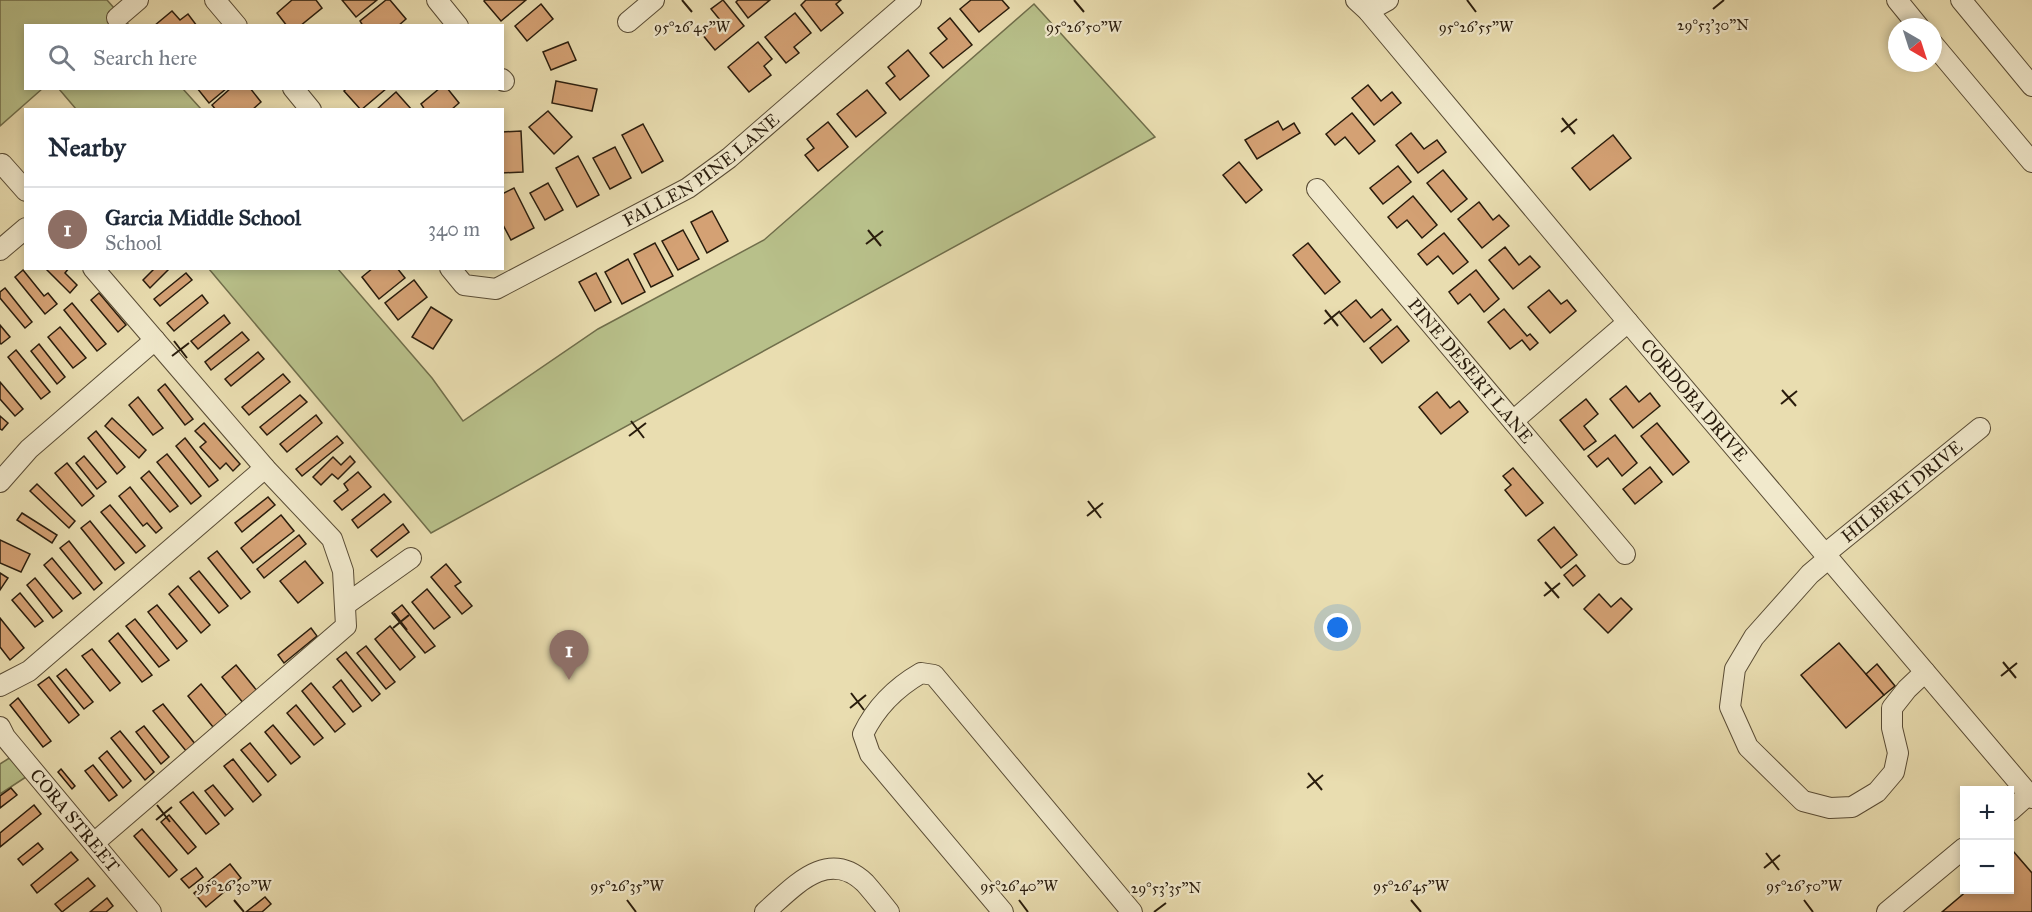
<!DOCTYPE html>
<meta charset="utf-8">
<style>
body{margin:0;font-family:"IM FELL Great Primer",serif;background:#f2f2f3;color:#1f2937}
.controls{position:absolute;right:18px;bottom:18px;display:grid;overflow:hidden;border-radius:0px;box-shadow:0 3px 9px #0003}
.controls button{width:54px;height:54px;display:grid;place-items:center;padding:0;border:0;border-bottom:2px solid #e0e1e3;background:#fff;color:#1f2937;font:30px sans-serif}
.compass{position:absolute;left:1888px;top:18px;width:54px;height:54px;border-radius:50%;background:#fff;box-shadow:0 3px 9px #0003;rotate:141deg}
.you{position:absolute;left:1338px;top:628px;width:21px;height:21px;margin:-15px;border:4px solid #fff;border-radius:50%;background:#1a73e8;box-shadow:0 0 0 9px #1a73e833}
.badge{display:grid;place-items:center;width:39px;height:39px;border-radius:50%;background:#0f766e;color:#fff;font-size:20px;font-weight:700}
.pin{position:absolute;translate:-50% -50px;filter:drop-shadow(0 2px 3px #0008)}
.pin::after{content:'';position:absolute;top:32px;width:21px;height:18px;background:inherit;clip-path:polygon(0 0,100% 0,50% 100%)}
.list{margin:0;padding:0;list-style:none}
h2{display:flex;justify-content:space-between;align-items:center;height:78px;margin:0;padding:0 24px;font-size:26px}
h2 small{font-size:20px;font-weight:400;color:#747a83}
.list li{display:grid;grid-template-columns:39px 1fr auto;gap:18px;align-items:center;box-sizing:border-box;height:84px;padding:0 24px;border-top:2px solid #e0e1e3}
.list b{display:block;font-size:22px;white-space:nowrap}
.list p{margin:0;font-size:20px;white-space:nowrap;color:#747a83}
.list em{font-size:20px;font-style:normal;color:#747a83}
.icon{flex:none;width:33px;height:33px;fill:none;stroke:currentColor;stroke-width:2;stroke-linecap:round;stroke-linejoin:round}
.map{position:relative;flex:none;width:2032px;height:912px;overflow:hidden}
.search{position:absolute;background:#fff;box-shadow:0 3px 9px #0003;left:24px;top:24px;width:480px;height:66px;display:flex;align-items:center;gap:15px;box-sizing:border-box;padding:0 21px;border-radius:0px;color:#747a83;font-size:22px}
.panel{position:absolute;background:#fff;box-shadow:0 3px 9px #0003;left:24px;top:108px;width:480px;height:162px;border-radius:0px}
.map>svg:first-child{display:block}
</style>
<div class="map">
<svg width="2032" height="912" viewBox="0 0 2032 912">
<rect width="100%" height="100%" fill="#e9ddb0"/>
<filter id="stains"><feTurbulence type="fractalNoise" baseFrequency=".00333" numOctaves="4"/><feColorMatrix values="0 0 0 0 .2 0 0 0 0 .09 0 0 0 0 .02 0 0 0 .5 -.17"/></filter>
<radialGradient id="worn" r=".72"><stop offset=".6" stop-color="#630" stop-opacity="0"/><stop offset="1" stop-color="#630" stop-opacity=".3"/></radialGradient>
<g fill="#b8c08a" stroke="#706e4b" stroke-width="1.5">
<polygon points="0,0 107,0 129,25 26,26 26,88 42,89 0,126"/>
<polygon points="1034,4 1155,137 431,533 209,269 338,269 432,378 463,421 598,329 764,240"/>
<polygon points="59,89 183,89 201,109 76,109"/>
<polygon points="11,757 26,777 0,794 0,764"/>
</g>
<g fill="#d4a174" stroke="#291c0c" stroke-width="1.5">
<polygon points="292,0 316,0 322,8 300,26 287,26 277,13"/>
<polygon points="342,0 377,0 356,17"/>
<polygon points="386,0 390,0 406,19 398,26 363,26 360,21"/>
<polygon points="485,0 526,0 501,21 484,1"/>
<polygon points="723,0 744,26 715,50 702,34 720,20 711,9"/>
<polygon points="738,0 770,0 748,18 736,2"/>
<polygon points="806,0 841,0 836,4 843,13 821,31 801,5"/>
<polygon points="971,0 1002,0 1009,8 979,32 960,9"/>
<polygon points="541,4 553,19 527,41 515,26"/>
<polygon points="172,11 180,20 188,14 197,26 154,26"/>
<polygon points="795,13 811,33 794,47 799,53 786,63 765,37"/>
<polygon points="950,18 972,45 943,68 930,53 947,39 938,28"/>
<polygon points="568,42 576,60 551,70 543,52"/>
<polygon points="758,42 772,59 764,66 771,75 749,92 728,67"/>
<polygon points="908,50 929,76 900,100 886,83 895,76 888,67"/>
<polygon points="556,81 597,89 592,111 552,103"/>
<polygon points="1368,85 1381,101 1392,92 1401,103 1374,125 1352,98"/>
<polygon points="197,88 227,88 209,103"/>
<polygon points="231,88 250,88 261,102 252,110 216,110 212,105"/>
<polygon points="347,88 387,88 361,110 344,91"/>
<polygon points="440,88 447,88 459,103 451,110 425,110 421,104"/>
<polygon points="867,90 886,113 856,137 837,114"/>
<polygon points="396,92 412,110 376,110"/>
<polygon points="548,111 572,137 554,154 529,127"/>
<polygon points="1352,113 1375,141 1359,154 1345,137 1335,145 1326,134"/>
<polygon points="1278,121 1283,130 1294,123 1300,133 1257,159 1245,140"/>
<polygon points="828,122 848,147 818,171 805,155 814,148 807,139"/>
<polygon points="643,124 663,161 642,173 622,135"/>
<polygon points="521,131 523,172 502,173 502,132"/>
<polygon points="1411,133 1424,149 1437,140 1446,152 1418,173 1396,145"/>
<polygon points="1613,135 1631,158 1590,190 1572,168"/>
<polygon points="615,147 631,178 610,189 593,158"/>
<polygon points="578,156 599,195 577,207 556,168"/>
<polygon points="1239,162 1262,190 1246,203 1223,175"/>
<polygon points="1398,166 1411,182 1383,204 1370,188"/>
<polygon points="1443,170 1467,199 1451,212 1427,183"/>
<polygon points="548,183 563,210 545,220 530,193"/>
<polygon points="514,188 534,228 511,240 502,223 502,194"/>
<polygon points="1413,196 1437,225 1422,238 1407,220 1397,228 1388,217"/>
<polygon points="1479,202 1493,220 1499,215 1509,226 1482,248 1458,219"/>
<polygon points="712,211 728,241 707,253 691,222"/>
<polygon points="683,230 699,259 678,270 662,241"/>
<polygon points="1444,233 1468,262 1453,274 1438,256 1427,265 1418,254"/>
<polygon points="655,243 673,276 651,287 634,254"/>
<polygon points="1308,243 1340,282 1325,294 1293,255"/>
<polygon points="1505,247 1519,265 1530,256 1540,267 1513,289 1489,260"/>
<polygon points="628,259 645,292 622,304 605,272"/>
<polygon points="45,268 69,268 65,273 77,285 70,293"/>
<polygon points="155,268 170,268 150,288 143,280"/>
<polygon points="373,268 397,268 405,278 379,299 362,277"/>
<polygon points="23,270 44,296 48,293 57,304 45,314 15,277"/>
<polygon points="1476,270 1499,299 1484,312 1470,294 1458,304 1449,292"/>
<polygon points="186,273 192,280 160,306 154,299"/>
<polygon points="596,273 611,302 595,311 579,282"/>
<polygon points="414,280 427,297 398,320 385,303"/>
<polygon points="5,288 32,322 25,328 0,298 0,292"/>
<polygon points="1549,290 1561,304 1567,300 1576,311 1550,333 1528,307"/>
<polygon points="99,293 126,325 118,332 91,300"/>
<polygon points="202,295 208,303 174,331 167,323"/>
<polygon points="1356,300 1371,318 1382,309 1391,320 1364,342 1340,313"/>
<polygon points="72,303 106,344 97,351 64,310"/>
<polygon points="431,307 452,320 433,349 412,337"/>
<polygon points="1504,309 1527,336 1530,334 1538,343 1530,350 1522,340 1510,349 1488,322"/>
<polygon points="224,315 230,323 198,349 191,341"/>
<polygon points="0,325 10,337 1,344 0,343"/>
<polygon points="1397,326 1409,341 1382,363 1370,348"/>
<polygon points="60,327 86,358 73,368 48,337"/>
<polygon points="242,332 249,340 211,370 205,362"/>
<polygon points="39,344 65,377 57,384 31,351"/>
<polygon points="16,350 50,392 41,399 8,357"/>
<polygon points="258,352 264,359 231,386 225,379"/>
<polygon points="283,374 290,382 249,415 242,407"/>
<polygon points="0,382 23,409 15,416 0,399"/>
<polygon points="165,384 193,419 185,425 158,390"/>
<polygon points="1626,386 1639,402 1650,393 1660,406 1633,428 1610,399"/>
<polygon points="1437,392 1450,408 1459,401 1468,412 1441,434 1419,407"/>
<polygon points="300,395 307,402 267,435 260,427"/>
<polygon points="138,397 163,428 153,435 129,405"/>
<polygon points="1586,399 1598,414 1584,426 1596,441 1584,450 1560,420"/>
<polygon points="316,415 322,423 287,452 280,444"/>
<polygon points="0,416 8,423 2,430 0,429"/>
<polygon points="112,418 146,450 139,458 105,426"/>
<polygon points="204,423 240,464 233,471 226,463 220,469 200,447 206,442 195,431"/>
<polygon points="1657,423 1689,462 1673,475 1641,436"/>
<polygon points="96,431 125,467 117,474 88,438"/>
<polygon points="1615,435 1637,463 1622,476 1608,458 1597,467 1588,456"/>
<polygon points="337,436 343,443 302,476 296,469"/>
<polygon points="185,438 218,480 209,487 176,446"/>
<polygon points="167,454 201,496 191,504 157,462"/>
<polygon points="84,456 106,482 97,489 76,463"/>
<polygon points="350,456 355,462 338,479 332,474 321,485 313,477 333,457 341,465"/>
<polygon points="67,463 94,496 82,506 55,473"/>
<polygon points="1650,467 1662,482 1635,504 1623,489"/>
<polygon points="1513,468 1543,503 1526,516 1505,490 1511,485 1503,476"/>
<polygon points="149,471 178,506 170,512 141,478"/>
<polygon points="358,472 371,487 342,510 334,501 348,490 344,484"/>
<polygon points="37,484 75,521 69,528 30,491"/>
<polygon points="130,487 162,528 156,533 147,523 143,526 119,496"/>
<polygon points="384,494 391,502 358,528 352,520"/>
<polygon points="268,497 275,505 242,532 235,523"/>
<polygon points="110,505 145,546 136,553 101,512"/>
<polygon points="22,513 57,535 52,543 17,520"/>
<polygon points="281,515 294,531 253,563 241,548"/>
<polygon points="90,521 124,563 115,570 81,528"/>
<polygon points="403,524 409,532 377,557 371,550"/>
<polygon points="1554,527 1577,555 1561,568 1538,540"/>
<polygon points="299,535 306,544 264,578 257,569"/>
<polygon points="0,540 30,554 21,572 0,563"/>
<polygon points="69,541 102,583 94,590 60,548"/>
<polygon points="217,551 250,592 241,599 208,558"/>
<polygon points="52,558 81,593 73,599 44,565"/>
<polygon points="305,561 323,583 298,603 280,581"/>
<polygon points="446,564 461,582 455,586 472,606 462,614 431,577"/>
<polygon points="1576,565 1585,576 1573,586 1564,575"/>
<polygon points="199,571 228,606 219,613 190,578"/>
<polygon points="0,573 8,578 0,590"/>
<polygon points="35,578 62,611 53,618 27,585"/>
<polygon points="178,586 210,625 201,633 169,594"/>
<polygon points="427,589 450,617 434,629 412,602"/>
<polygon points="20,593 43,621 35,627 12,600"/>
<polygon points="1599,594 1611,607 1621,598 1632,609 1608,633 1584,609"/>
<polygon points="157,605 187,641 177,649 148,612"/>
<polygon points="402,605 435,646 425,653 392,613"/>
<polygon points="0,618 24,648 10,660 0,647"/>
<polygon points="135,619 169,660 159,667 126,626"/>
<polygon points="390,626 415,657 400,670 375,639"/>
<polygon points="311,628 317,636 284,663 278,655"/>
<polygon points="118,633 152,675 142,682 109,641"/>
<polygon points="1839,643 1884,695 1846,728 1801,675"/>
<polygon points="366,646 395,682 386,689 357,653"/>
<polygon points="92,649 120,683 110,691 82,656"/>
<polygon points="346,652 380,694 372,701 337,659"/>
<polygon points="1877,664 1895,686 1884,695 1866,674"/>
<polygon points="236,665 258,692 244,704 222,677"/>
<polygon points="66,669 93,702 84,709 57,676"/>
<polygon points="49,677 79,715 69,723 38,685"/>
<polygon points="341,680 361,706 353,712 333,687"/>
<polygon points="311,683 345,724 335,732 302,691"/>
<polygon points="201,684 227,716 213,727 188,696"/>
<polygon points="18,698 51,741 43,747 10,705"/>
<polygon points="163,704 196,745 187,752 153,711"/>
<polygon points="296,705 323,738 314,745 287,713"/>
<polygon points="273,725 300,757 291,764 265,732"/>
<polygon points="144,726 169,757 161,764 136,732"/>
<polygon points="120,731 154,772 145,780 111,738"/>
<polygon points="250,743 276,775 268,782 241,750"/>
<polygon points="107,751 131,781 123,788 99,758"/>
<polygon points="233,759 261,795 253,802 224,766"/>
<polygon points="93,765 117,795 109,801 85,771"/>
<polygon points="61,769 75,786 72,789 58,772"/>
<polygon points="213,785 233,809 225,816 205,791"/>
<polygon points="11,788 17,795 0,808 0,796"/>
<polygon points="193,792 219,824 206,834 180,802"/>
<polygon points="34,805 41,814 0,847 0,833"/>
<polygon points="169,815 196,847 188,854 161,822"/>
<polygon points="142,829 177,870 169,877 134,836"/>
<polygon points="38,843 43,849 23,865 18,859"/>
<polygon points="2013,851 2032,873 2032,912 1942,912 1968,890 2010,890 2010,854"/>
<polygon points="71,852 78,860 37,893 31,885"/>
<polygon points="230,864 241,878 206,907 194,893"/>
<polygon points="196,868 203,877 189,888 181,879"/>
<polygon points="88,878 95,886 62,912 55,904"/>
<polygon points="265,897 271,904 262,912 246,912"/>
<polygon points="107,898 113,906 106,912 90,912"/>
</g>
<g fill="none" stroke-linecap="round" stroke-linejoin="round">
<g stroke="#594c35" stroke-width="22">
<g id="minor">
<polyline points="215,0 237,26"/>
<polyline points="437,0 458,26"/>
<path id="s1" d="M 1356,0 L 1368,11 L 1628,322 L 2032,798"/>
<polyline points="1897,0 1919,27"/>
<polyline points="1961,0 2032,86"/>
<polyline points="1368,11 1388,0"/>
<polyline points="117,18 138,0"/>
<polyline points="628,22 654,0"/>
<polyline points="1933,44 2032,162"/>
<polyline points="502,79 504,81"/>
<polyline points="293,88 311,110"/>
<polyline points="2,164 26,191"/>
<path id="s2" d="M 1317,189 L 1625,554"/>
<polyline points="0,250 26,228"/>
<polyline points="93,268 265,468 332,539 343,571 346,626 94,843"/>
<path id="s3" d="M 450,268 L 464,285 L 496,289 L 688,188 L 729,158 L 911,0"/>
<polyline points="1513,421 1628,322"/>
<polyline points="0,482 29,449 155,340"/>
<path id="s4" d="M 1825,554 L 1980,428"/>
<polyline points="1829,558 1810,574 1754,637 1735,669 1730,707 1748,747 1803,801 1830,808 1852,807 1877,792 1894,772 1898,753 1892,728 1892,708 1907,689 1925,672"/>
<polyline points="345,605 411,558"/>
<polyline points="0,686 29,671 265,468"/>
<path id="s5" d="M 0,727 L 5,737 L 151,912"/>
<polyline points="2010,811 2029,794"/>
<path d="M 765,912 C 794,887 827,847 865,883 C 873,892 881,902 889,912"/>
<path d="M 1003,912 L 870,754 L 863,734 C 876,707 895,688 921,673 L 934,675 L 1132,912"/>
<polyline points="1887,912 1964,848"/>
</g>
</g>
<use href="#minor" stroke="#f1e9cc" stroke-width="20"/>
</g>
<path fill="none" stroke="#291c0c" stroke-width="2" d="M 682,0 L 692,12M 1074,0 L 1084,12M 1467,0 L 1476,12M 1713,9 L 1724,0M 1562,118 L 1575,134M 1561,132 L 1577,119M 868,230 L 881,246M 866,244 L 883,231M 1325,310 L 1338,326M 1324,324 L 1340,311M 174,341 L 187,358M 172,356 L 189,343M 1782,390 L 1796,406M 1781,404 L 1797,391M 631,421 L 644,438M 629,436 L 646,423M 1088,501 L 1101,518M 1087,516 L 1103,503M 1545,582 L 1559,598M 1544,596 L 1560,583M 394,613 L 407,630M 393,628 L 409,615M 2003,662 L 2016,678M 2001,676 L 2017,663M 851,693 L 864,710M 850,708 L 866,695M 1308,773 L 1322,790M 1307,788 L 1323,775M 157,805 L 170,822M 156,820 L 172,807M 1766,853 L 1779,870M 1764,868 L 1780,855M 234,900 L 244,912M 627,900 L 636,912M 1019,900 L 1028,912M 1411,900 L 1421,912M 1804,900 L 1813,912M 1154,912 L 1166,903"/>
<g text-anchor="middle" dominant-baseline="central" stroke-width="4.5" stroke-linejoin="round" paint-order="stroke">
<g font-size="18" fill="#291c0c" stroke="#f1e9cc">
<text stroke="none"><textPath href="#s3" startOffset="292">FALLEN PINE LANE</textPath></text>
<text stroke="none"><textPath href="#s2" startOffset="238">PINE DESERT LANE</textPath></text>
<text stroke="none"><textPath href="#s1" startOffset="524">CORDOBA DRIVE</textPath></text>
<text stroke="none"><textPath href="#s4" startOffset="99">HILBERT DRIVE</textPath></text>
<text stroke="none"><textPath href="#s5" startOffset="120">CORA STREET</textPath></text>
</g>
</g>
<g font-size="15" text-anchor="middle" fill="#291c0c" stroke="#f1e9cc" stroke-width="4.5" stroke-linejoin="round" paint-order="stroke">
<text x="1713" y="30">29°53'30"N</text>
<text x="692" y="32">95°26'45"W</text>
<text x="1084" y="32">95°26'50"W</text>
<text x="1476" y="32">95°26'55"W</text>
<text x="234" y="891">95°26'30"W</text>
<text x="627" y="891">95°26'35"W</text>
<text x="1019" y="891">95°26'40"W</text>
<text x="1411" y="891">95°26'45"W</text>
<text x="1804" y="891">95°26'50"W</text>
<text x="1166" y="893">29°53'35"N</text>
</g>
<rect width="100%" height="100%" filter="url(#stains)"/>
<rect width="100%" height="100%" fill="url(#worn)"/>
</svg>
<div class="controls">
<button>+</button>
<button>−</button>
</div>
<svg class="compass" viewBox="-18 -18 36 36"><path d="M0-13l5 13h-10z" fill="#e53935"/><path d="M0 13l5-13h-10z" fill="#747a83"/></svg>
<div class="you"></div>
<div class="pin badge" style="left:569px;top:680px;background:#8d6e63">1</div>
<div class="search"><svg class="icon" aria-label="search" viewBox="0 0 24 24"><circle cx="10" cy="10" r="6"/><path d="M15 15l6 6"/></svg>Search here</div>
<section class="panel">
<h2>Nearby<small></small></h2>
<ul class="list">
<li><span class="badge" style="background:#8d6e63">1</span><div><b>Garcia Middle School</b><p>School</p></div><em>340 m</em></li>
</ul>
</section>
</div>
